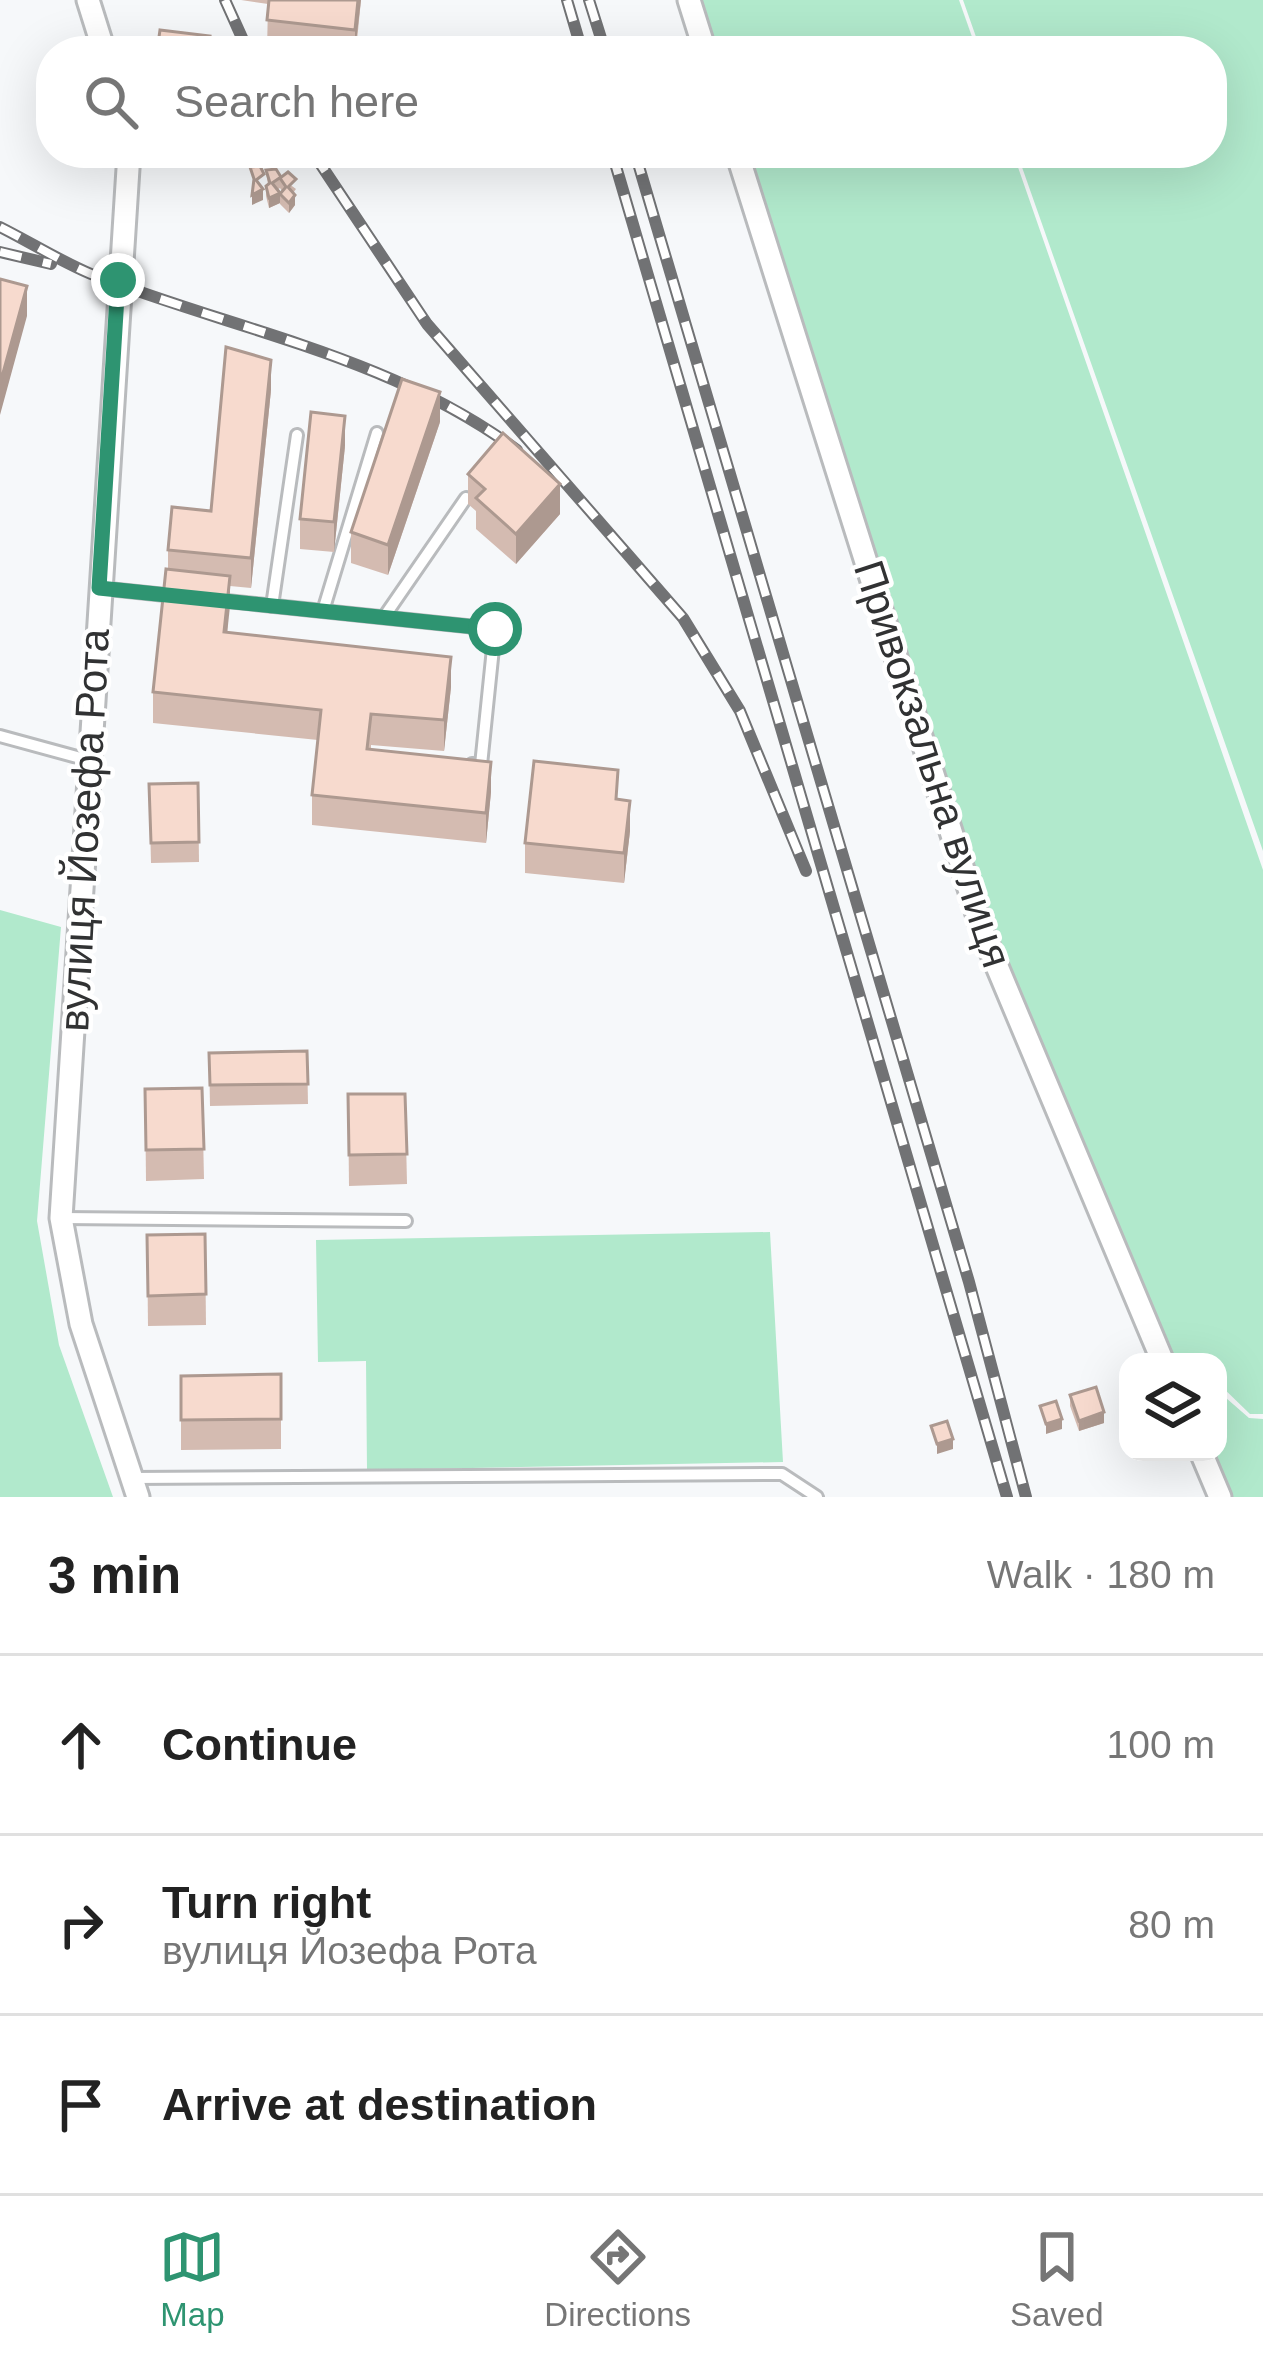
<!DOCTYPE html>
<meta charset="utf-8">
<style>
body{margin:0;font-family:Arial,sans-serif;background:#f6f6f6;color:#222}
.controls{position:absolute;right:36px;bottom:36px;display:grid;overflow:hidden;border-radius:24px;box-shadow:0 12px 48px #0002}
.controls button{width:108px;height:108px;display:grid;place-items:center;padding:0;border:0;border-bottom:3px solid #e0e0e0;background:#fff;color:#222;font:60px sans-serif}
.stop{position:absolute;width:36px;height:36px;margin:-27px;border:9px solid #2e9471;border-radius:50%;background:#fff}
.stop.end{background:#2e9471;border-color:#fff;box-shadow:0 3px 12px #0008}
.list{margin:0;padding:0;list-style:none}
h2{display:flex;justify-content:space-between;align-items:center;height:156px;margin:0;padding:0 48px;font-size:51px}
h2 small{font-size:39px;font-weight:400;color:#767676}
.list li{display:grid;grid-template-columns:78px 1fr auto;gap:36px;align-items:center;box-sizing:border-box;height:180px;padding:0 48px;border-top:3px solid #e0e0e0}
.list b{display:block;font-size:45px;white-space:nowrap}
.list p{margin:0;font-size:39px;white-space:nowrap;color:#767676}
.list em{font-size:39px;font-style:normal;color:#767676}
.icon{flex:none;width:66px;height:66px;fill:none;stroke:currentColor;stroke-width:2;stroke-linecap:round;stroke-linejoin:round}
.map{position:relative;flex:none;width:1263px;height:1497px;overflow:hidden}
.search{position:absolute;background:#fff;box-shadow:0 12px 48px #0002;left:36px;right:36px;top:36px;height:132px;display:flex;align-items:center;gap:30px;box-sizing:border-box;padding:0 42px;border-radius:48px;color:#767676;font-size:45px}
.sheet{height:696px;background:#fff}
nav{display:flex;justify-content:space-around;align-items:center;box-sizing:border-box;height:168px;border-top:3px solid #e0e0e0;background:#fff;font-size:33px;color:#767676}
nav a{display:grid;justify-items:center;gap:6px}
nav .on{color:#2e9471}
.map>svg:first-child{display:block}
</style>
<div class="map">
<svg width="1263" height="1497" viewBox="0 0 1263 1497">
<rect width="100%" height="100%" fill="#f6f8fa"/>
<g fill="#b1e9cc">
<polygon points="698,0 959,0 977,51 714,51"/>
<polygon points="963,0 1263,0 1263,851 1017,153 1212,153 1212,51 981,51"/>
<polygon points="746,153 1013,153 1263,870 1263,1414 1250,1414 1218,1383 1218,1362 1176,1362 993,929"/>
<polygon points="0,910 61,927 37,1221 59,1345 113,1497 0,1497"/>
<polygon points="770,1232 783,1462 367,1470 366,1361 318,1362 316,1240"/>
<polygon points="1218,1391 1249,1418 1263,1419 1263,1497 1232,1497 1214,1452"/>
</g>
<g fill="none" stroke-linecap="round" stroke-linejoin="round">
<g stroke="#b9bbbd" stroke-width="16">
<g id="service">
<polyline points="99,588 175,596"/>
<polyline points="217,600 495,629 481,765 472,764"/>
<polyline points="272,606 297,435"/>
<polyline points="323,611 377,433"/>
<polyline points="384,617 466,498"/>
<polyline points="0,736 88,760"/>
<polyline points="61,1218 406,1221"/>
<polyline points="132,1478 782,1474 817,1497"/>
</g>
</g>
<g stroke="#b9bbbd" stroke-width="27">
<g id="minor">
<polyline points="88,0 104,51"/>
<polyline points="689,0 705,51"/>
<polyline points="129,153 61,1218 81,1324 138,1497"/>
<polyline points="737,153 983,933 1163,1362"/>
<polyline points="1201,1452 1220,1497"/>
</g>
</g>
<use href="#service" stroke="#fff" stroke-width="10"/>
<use href="#minor" stroke="#fff" stroke-width="21"/>
<g stroke="#717274" stroke-width="12">
<g id="rail">
<polyline points="225,0 248,51"/>
<polyline points="567,0 582,51"/>
<polyline points="589,0 605,51"/>
<polyline points="313,153 427,324 683,618 740,711 806,871"/>
<polyline points="612,153 1007,1497"/>
<polyline points="635,153 969,1282 1026,1497"/>
<path d="M 0,227 C 30,242 60,261 91,274 C 237,331 388,355 517,450"/>
<polyline points="0,252 51,264"/>
</g>
</g>
<use href="#rail" stroke="#fff" stroke-width="8" stroke-dasharray="22" stroke-linecap="butt"/>
</g>
<g fill="#d4bbb1">
<polygon points="241,0 361,0 356,51 267,51 268,4"/>
<polygon points="266,170 281,178 296,189 293,193 295,205 289,213 280,204 280,194 282,191 280,188 277,190 280,203 269,208 266,196 266,186 268,185"/>
<polygon points="271,390 251,588 230,586 227,633 451,687 444,751 371,745 371,749 491,792 486,843 312,825 312,795 318,740 153,723 153,692 168,570 168,550 211,511"/>
<polygon points="440,422 388,575 351,563 351,532"/>
<polygon points="345,446 334,552 300,549 300,519"/>
<polygon points="468,474 560,514 516,564 476,529 476,511 468,504"/>
<polygon points="198,783 199,862 151,863 149,784"/>
<polygon points="618,800 630,831 624,883 525,873 525,843"/>
<polygon points="307,1051 308,1104 210,1106 209,1053"/>
<polygon points="202,1088 204,1179 146,1181 145,1089"/>
<polygon points="348,1094 405,1094 407,1184 349,1186"/>
<polygon points="205,1234 206,1325 148,1326 147,1235"/>
<polygon points="281,1374 281,1449 181,1450 181,1376"/>
<polygon points="1070,1395 1104,1423 1079,1431 1070,1406"/>
</g>
<g fill="#ad9990">
<polygon points="358,0 361,0 355,51 355,30"/>
<polygon points="263,189 263,200 252,205 252,195"/>
<polygon points="280,193 280,203 269,208 269,198"/>
<polygon points="295,195 295,205 289,213 289,203"/>
<polygon points="27,286 27,316 0,415 0,384"/>
<polygon points="271,360 271,390 251,588 251,558"/>
<polygon points="440,392 440,422 388,575 388,545"/>
<polygon points="345,416 345,446 334,552 334,522"/>
<polygon points="560,484 560,514 516,564 516,534"/>
<polygon points="230,576 230,606 224,663 224,632"/>
<polygon points="451,657 451,687 444,751 444,720"/>
<polygon points="491,762 491,792 486,843 486,813"/>
<polygon points="630,801 630,831 624,883 624,853"/>
<polygon points="1104,1412 1104,1423 1079,1431 1079,1421"/>
<polygon points="1062,1419 1062,1429 1046,1434 1046,1424"/>
<polygon points="953,1439 953,1449 937,1454 937,1444"/>
</g>
<g fill="#f7dace" stroke="#ad9990" stroke-width="3">
<polygon points="269,0 358,0 355,30 267,20"/>
<polygon points="160,30 210,36 208,51 157,51"/>
<polygon points="260,166 264,174 256,180 263,189 252,195 254,179 250,167"/>
<polygon points="276,169 281,177 272,183 280,193 269,198 266,186 270,183 266,170"/>
<polygon points="288,172 296,179 288,187 295,195 289,203 280,194 286,187 280,178"/>
<polygon points="0,279 27,286 0,384"/>
<polygon points="226,347 271,360 251,558 168,550 172,507 211,511"/>
<polygon points="402,379 440,392 388,545 351,532"/>
<polygon points="311,412 345,416 334,522 300,519"/>
<polygon points="503,433 560,484 516,534 476,498 485,489 468,474"/>
<polygon points="166,569 230,576 224,632 451,657 444,720 371,714 367,749 491,762 486,813 312,795 321,710 153,692"/>
<polygon points="534,761 618,770 616,799 630,801 624,853 525,843"/>
<polygon points="198,783 199,842 151,843 149,784"/>
<polygon points="307,1051 308,1084 210,1085 209,1053"/>
<polygon points="202,1088 204,1149 146,1150 145,1089"/>
<polygon points="348,1094 405,1094 407,1154 349,1155"/>
<polygon points="205,1234 206,1294 148,1296 147,1235"/>
<polygon points="281,1374 281,1419 181,1420 181,1376"/>
<polygon points="1096,1387 1104,1412 1079,1421 1070,1395"/>
<polygon points="1056,1401 1062,1419 1046,1424 1040,1406"/>
<polygon points="947,1421 953,1439 937,1444 931,1426"/>
</g>
<g fill="none" stroke-linecap="round" stroke-linejoin="round">
<polyline stroke="#2e9471" stroke-width="15" points="118,280 99,588 495,629"/>
</g>
<g text-anchor="middle" dominant-baseline="central" stroke-width="9" stroke-linejoin="round" paint-order="stroke">
<g font-size="42" fill="#313233" stroke="#fff">
<text transform="translate(933 764) rotate(72)">Привокзальна вулиця</text>
<text transform="translate(84 830) rotate(-87)">вулиця Йозефа Рота</text>
</g>
</g>
</svg>
<div class="controls">
<button><svg class="icon" aria-label="layers" viewBox="0 0 24 24"><path d="M12 4l9 5-9 5-9-5zM3 14l9 5 9-5"/></svg></button>
</div>
<div class="stop" style="left:495px;top:629px"></div>
<div class="stop end" style="left:118px;top:280px"></div>
<div class="search"><svg class="icon" aria-label="search" viewBox="0 0 24 24"><circle cx="10" cy="10" r="6"/><path d="M15 15l6 6"/></svg>Search here</div>
</div>
<section class="sheet">
<h2>3 min<small>Walk · 180 m</small></h2>
<ul class="list">
<li><svg class="icon" aria-label="ahead" viewBox="0 0 24 24"><path d="M12 20V5M6 11l6-6 6 6"/></svg><div><b>Continue</b></div><em>100 m</em></li>
<li><svg class="icon" aria-label="right" viewBox="0 0 24 24"><path d="M7 20v-9h11M14 6l5 5-5 5"/></svg><div><b>Turn right</b><p>вулиця Йозефа Рота</p></div><em>80 m</em></li>
<li><svg class="icon" aria-label="arrive" viewBox="0 0 24 24"><path d="M6 21V4h12l-3 4 3 4H6"/></svg><div><b>Arrive at destination</b></div></li>
</ul>
</section>
<nav>
<a class="on"><svg class="icon" aria-label="map" viewBox="0 0 24 24"><path d="M3 6l6-2 6 2 6-2v14l-6 2-6-2-6 2zM9 4v14M15 6v14"/></svg>Map</a>
<a><svg class="icon" aria-label="directions" viewBox="0 0 24 24"><path d="M12 3l9 9-9 9-9-9zM9 14v-3h6M13 9l2 2-2 2"/></svg>Directions</a>
<a><svg class="icon" aria-label="saved" viewBox="0 0 24 24"><path d="M7 4h10v16l-5-4-5 4z"/></svg>Saved</a>
</nav>
